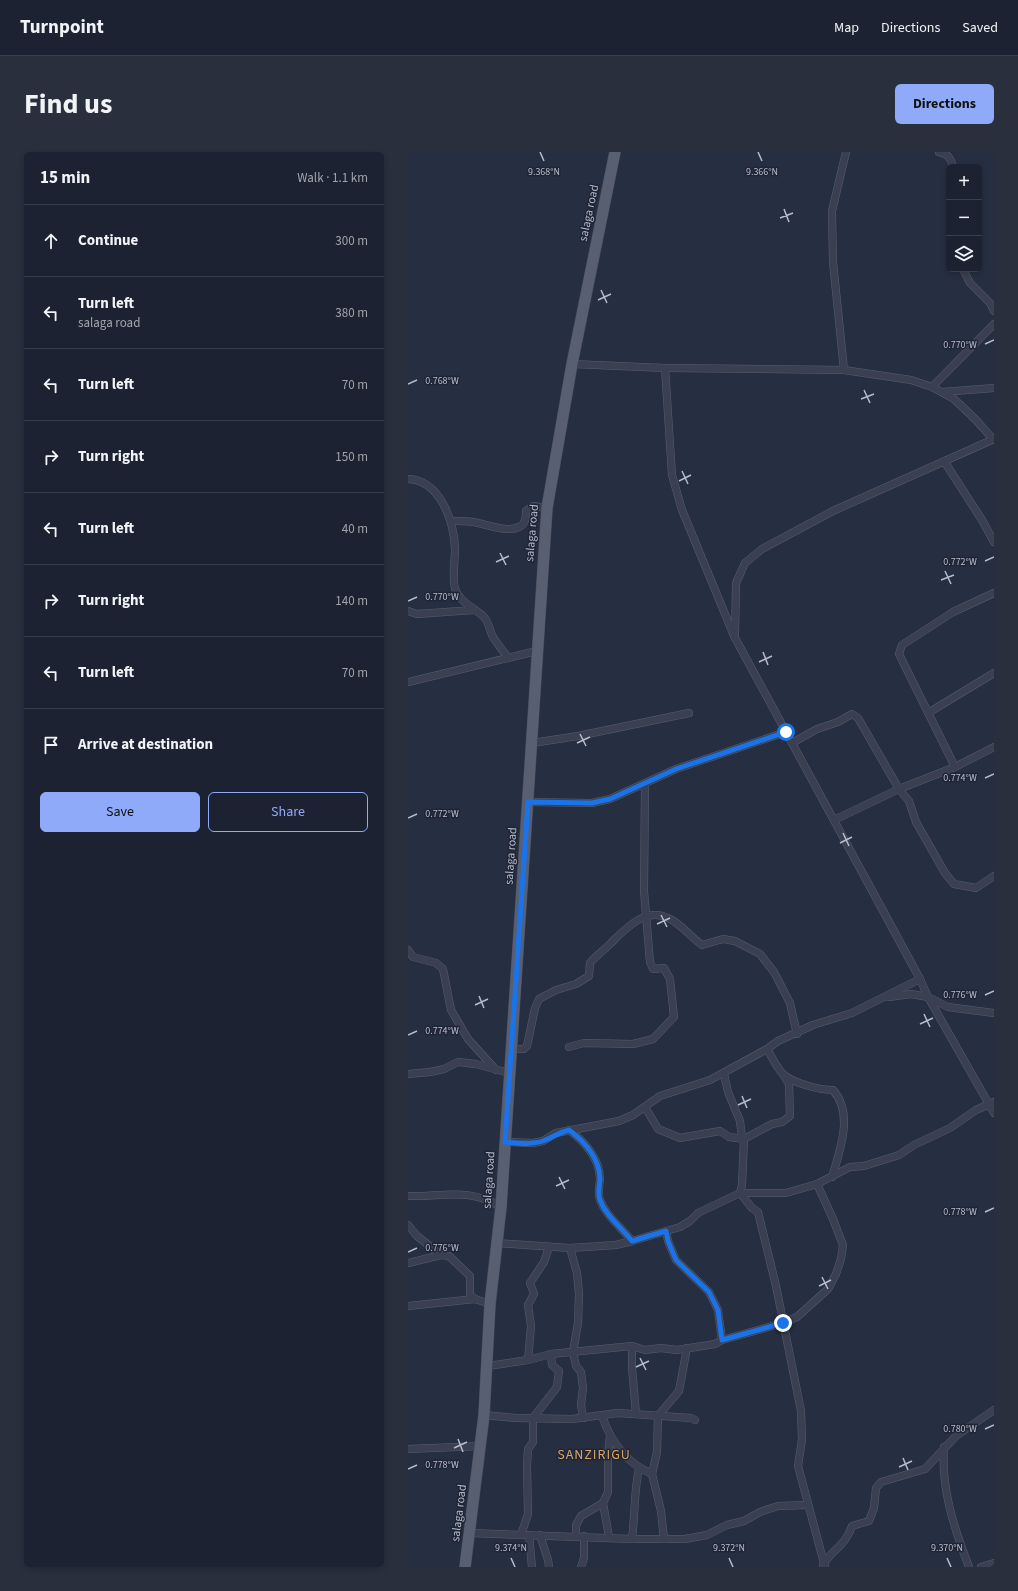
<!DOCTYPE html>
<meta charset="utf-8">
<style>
body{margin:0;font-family:"Source Sans 3",sans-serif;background:#292f3d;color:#f1f3f6}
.controls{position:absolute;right:12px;top:12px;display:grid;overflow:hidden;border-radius:6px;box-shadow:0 2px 6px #0003}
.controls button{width:36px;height:36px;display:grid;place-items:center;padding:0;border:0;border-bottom:1px solid #3a3f4d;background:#1c2231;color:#f1f3f6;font:20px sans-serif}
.stop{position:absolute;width:12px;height:12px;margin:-9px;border:3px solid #1a73e8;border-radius:50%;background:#fff}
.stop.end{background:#1a73e8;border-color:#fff;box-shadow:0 1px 4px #0008}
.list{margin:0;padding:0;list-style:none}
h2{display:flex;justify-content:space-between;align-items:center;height:52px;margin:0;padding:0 16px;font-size:17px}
h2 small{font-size:13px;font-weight:400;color:#a0a4ab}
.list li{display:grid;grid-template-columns:26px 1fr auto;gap:12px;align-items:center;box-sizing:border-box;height:72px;padding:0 16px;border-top:1px solid #3a3f4d}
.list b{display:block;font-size:15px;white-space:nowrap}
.list p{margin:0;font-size:13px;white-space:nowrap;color:#a0a4ab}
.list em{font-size:13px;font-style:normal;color:#a0a4ab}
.actions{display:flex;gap:8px;padding:12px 16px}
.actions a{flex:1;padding:9px 0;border:1px solid #8faaf8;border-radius:6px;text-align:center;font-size:14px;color:#8faaf8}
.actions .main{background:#8faaf8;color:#111}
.icon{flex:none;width:22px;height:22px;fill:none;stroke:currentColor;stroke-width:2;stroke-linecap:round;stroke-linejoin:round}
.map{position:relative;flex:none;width:586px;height:1415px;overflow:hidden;border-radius:6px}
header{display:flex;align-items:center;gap:24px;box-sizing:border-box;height:56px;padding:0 20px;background:#1c2231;border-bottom:1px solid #3a3f4d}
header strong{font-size:19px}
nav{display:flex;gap:22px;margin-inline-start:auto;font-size:14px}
.intro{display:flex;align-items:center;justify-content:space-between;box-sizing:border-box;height:96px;padding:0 24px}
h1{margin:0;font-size:28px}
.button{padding:10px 18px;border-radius:6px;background:#8faaf8;color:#111;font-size:14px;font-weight:700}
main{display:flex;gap:24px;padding:0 24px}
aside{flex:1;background:#1c2231;border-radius:6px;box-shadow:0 2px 6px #0003}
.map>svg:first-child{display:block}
</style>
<header>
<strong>Turnpoint</strong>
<nav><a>Map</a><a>Directions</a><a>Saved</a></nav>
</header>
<div class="intro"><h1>Find us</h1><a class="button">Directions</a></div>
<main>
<aside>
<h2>15 min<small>Walk · 1.1 km</small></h2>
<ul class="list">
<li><svg class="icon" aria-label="ahead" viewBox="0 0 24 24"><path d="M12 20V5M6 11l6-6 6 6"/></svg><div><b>Continue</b></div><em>300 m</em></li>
<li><svg class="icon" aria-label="left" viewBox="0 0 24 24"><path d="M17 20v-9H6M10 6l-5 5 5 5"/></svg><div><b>Turn left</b><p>salaga road</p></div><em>380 m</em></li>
<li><svg class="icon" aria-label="left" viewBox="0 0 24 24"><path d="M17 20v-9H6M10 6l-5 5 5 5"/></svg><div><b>Turn left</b></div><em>70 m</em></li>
<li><svg class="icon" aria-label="right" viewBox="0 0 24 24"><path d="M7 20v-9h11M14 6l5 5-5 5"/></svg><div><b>Turn right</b></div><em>150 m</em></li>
<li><svg class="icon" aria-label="left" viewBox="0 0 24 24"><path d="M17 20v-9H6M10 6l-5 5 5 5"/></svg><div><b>Turn left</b></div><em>40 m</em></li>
<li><svg class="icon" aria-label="right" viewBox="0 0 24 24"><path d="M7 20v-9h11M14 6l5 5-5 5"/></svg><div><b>Turn right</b></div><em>140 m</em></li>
<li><svg class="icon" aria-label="left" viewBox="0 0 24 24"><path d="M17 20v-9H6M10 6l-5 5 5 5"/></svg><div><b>Turn left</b></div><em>70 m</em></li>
<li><svg class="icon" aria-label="arrive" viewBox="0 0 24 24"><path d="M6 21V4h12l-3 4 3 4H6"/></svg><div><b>Arrive at destination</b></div></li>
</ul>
<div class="actions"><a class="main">Save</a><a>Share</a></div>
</aside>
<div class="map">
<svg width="586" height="1415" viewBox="0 0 586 1415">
<rect width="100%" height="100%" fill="#262e41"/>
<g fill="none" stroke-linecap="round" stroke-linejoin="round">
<g stroke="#585e6e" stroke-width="8">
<g id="minor">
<path d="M 531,0 C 540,2 543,6 545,15"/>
<polyline points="555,117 562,131 582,151 586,159"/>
<polyline points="164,212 257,216 436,218 503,228 524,235 546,247 567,267 585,287"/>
<polyline points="257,216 264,323 274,358 310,445 326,484 512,827 520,845 586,961"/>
<polyline points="436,218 425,110 424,59 438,0"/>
<polyline points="524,235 586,172"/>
<polyline points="534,240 586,236"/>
<polyline points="536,309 574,368 586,390"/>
<path d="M 0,327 C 32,328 46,369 47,397 C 47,408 44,427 47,436 C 50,449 66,456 75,464 C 80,468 81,476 84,483 C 88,491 95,498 100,506"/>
<path d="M 43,369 C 51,369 58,369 65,370 C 79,372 98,381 111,375 C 118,372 118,365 118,359 L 125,354 L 139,356"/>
<polyline points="0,459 9,462 66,458"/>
<polyline points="327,482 328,431 337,411 354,397 425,359 586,287"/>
<polyline points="0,530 129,499"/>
<polyline points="520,561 586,521"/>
<polyline points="124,591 170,584 281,561"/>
<polyline points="384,591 409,577 430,570 444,562 450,566 491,637 501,649 508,670 537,721 546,732 568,736 586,724"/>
<polyline points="547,615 491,502 494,493 545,460 586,441"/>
<polyline points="120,650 184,651 202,647 268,617 378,580"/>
<polyline points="426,668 491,637 547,615 586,595"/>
<polyline points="0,798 5,805 28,811 35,817 43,858 60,887 88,918"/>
<polyline points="481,845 503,842 520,845 540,855 586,861"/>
<polyline points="161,895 176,891 225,892 245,887 266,865 262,827 256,816 245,817 242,810 236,739 237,631"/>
<path d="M 103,897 L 116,897 L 119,894 L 127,856 L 131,847 L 148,838 L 168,832 L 181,824 L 182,811 C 188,804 196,798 202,792 C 217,777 237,755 260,766 C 274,772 282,785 294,793 L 315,787 L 327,789 L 352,802 L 366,820 L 382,851 L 389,882"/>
<path d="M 359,897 C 364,905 368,914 374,921 C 383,931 412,938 425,938 C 446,962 432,998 424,1025"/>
<polyline points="0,922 22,920 36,917 50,910 68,912 101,921"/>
<polyline points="316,922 320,940 332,969 334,986"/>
<polyline points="237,955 250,977 272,986 312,979 321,985 336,987"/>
<path d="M 161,978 C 177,990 191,1006 192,1026 C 192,1033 189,1041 192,1048 C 198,1064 213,1075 224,1089"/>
<polyline points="97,990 125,991 135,989 148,981 211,969 225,963 252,944 302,928 359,897 370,889 405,873 444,861 512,827"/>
<polyline points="332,1041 344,1056 350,1060 368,1134 393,1259 394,1288 390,1314 417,1415"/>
<polyline points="332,1041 334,1033 336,987 364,972 374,970 382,964 381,932 376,924"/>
<path d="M 0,1044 C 34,1045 61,1035 93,1055"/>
<polyline points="0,1073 9,1084 33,1103 41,1104 62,1124 62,1143 67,1147"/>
<polyline points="258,1079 260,1089 268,1108 301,1140 310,1158 314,1188"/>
<polyline points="89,1091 162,1096 208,1093 224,1089 272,1075 282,1069 290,1061 332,1041 378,1041 409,1032 442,1015 456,1014 491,1003 506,993 542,976 568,958 586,950"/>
<polyline points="162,1096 169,1121 171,1142 170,1171 165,1200 168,1214 173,1220 175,1236 173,1253 175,1266"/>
<polyline points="0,1111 33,1103"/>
<polyline points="0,1154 67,1147 82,1152"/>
<polyline points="224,1194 224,1215 228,1262"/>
<polyline points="120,1208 123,1174 120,1153 126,1142 122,1131 136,1110 141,1095"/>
<polyline points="80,1214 120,1208 143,1202 224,1194 237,1198 253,1196 269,1198 307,1192 314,1188 375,1171 389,1165 420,1137 428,1122 433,1107 435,1093 425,1067 409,1032"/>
<polyline points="76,1263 107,1266 164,1267 210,1261 283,1266 287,1268"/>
<path d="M 194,1264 C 203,1290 218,1311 244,1322"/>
<path d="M 536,1295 C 533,1337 546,1376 561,1415"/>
<polyline points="0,1297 73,1294"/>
<polyline points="195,1351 201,1385"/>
<polyline points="62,1381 224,1387 277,1387 299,1383 319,1373 336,1369 352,1360 370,1354 399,1353"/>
<polyline points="113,1383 120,1362 119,1313 120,1297 125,1290 125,1266 149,1235 151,1219 144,1213 143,1202"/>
<polyline points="121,1383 124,1415"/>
<polyline points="132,1383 140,1408 141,1415"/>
<polyline points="168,1384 168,1373 173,1364 195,1351 200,1340 200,1302 202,1284"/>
<path d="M 224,1387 C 227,1363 226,1339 231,1316"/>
<polyline points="256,1387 253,1359 244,1322 249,1300 250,1264 271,1239 279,1196"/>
<path d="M 415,1413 C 424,1397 437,1395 444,1374 L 461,1369 L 466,1356 L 468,1336 L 473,1330 L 517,1317 L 548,1284 L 586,1258"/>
<polyline points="173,1415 176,1406 176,1384"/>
<polyline points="573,1415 586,1411"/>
</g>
</g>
<g stroke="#44495a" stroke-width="12">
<polyline id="primary" points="57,1415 76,1263 82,1152 93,1055 139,356 164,212 207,0"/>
</g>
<use href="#minor" stroke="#3a4051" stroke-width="7"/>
<use href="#primary" stroke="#585f71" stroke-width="11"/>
</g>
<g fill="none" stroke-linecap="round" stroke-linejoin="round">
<path stroke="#1a73e8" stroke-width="5" d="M 375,1171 L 314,1188 L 310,1158 L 301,1140 L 268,1108 L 260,1089 L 258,1079 L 224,1089 C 213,1075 198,1064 192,1048 C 189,1041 192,1033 192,1026 C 191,1006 177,990 161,978 C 150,981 145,985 135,989 C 123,993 109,991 97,990 L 120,650 L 184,651 L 202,647 L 268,617 L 378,580"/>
</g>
<path fill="none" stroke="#b7bccb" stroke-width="1.5" d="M 132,0 L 136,9M 350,0 L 354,9M 376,57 L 381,70M 372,66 L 385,61M 193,138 L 199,151M 190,148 L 203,142M 577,192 L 586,188M 0,232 L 9,228M 456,238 L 462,251M 453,247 L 466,242M 274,319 L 280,332M 271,329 L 283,323M 92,401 L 98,413M 577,409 L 586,405M 88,410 L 101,404M 537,419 L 543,432M 533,428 L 546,423M 0,449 L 9,445M 355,500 L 360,513M 351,510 L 364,504M 172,582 L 178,594M 169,591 L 182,585M 577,626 L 586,622M 0,666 L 9,662M 435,681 L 441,694M 432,691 L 444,685M 253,763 L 259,775M 249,772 L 262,766M 577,843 L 586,839M 71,844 L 76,856M 67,853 L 80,847M 516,862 L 522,875M 512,872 L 525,866M 0,883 L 9,879M 334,944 L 339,956M 330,953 L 343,947M 151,1025 L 157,1037M 148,1034 L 161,1028M 577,1060 L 586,1056M 0,1100 L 9,1096M 414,1125 L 420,1137M 411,1134 L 423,1128M 232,1206 L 238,1218M 228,1215 L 241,1209M 577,1277 L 586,1273M 50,1287 L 55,1300M 46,1296 L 59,1290M 495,1306 L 500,1318M 491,1315 L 504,1309M 0,1317 L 9,1313M 103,1406 L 107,1415M 321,1406 L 325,1415M 539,1406 L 543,1415"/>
<g text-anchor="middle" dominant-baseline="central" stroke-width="3" stroke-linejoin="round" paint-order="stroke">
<g font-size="12" fill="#b7bccb" stroke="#1f2536">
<text transform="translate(181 61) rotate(-78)">salaga road</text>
<text transform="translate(124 381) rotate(-85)">salaga road</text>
<text transform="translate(103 704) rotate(-86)">salaga road</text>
<text transform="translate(81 1028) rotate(-86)">salaga road</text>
<text transform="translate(51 1361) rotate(-83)">salaga road</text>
</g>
<g font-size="14" letter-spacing="1" fill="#d6a667" stroke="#1f2536">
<text x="186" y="1303">SANZIRIGU</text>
</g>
</g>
<g font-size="10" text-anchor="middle" fill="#b7bccb" stroke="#1f2536" stroke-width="3" stroke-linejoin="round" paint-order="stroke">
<text x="136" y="23">9.368°N</text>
<text x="354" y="23">9.366°N</text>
<text x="552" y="196">0.770°W</text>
<text x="34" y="232">0.768°W</text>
<text x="552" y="413">0.772°W</text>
<text x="34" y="448">0.770°W</text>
<text x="552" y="629">0.774°W</text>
<text x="34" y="665">0.772°W</text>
<text x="552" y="846">0.776°W</text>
<text x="34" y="882">0.774°W</text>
<text x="552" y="1063">0.778°W</text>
<text x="34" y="1099">0.776°W</text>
<text x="552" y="1280">0.780°W</text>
<text x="34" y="1316">0.778°W</text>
<text x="103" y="1399">9.374°N</text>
<text x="321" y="1399">9.372°N</text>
<text x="539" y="1399">9.370°N</text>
</g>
</svg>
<div class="controls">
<button>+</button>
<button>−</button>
<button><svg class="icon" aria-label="layers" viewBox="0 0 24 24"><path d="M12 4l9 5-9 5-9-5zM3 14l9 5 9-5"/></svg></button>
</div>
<div class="stop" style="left:378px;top:580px"></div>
<div class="stop end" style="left:375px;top:1171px"></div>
</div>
</main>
